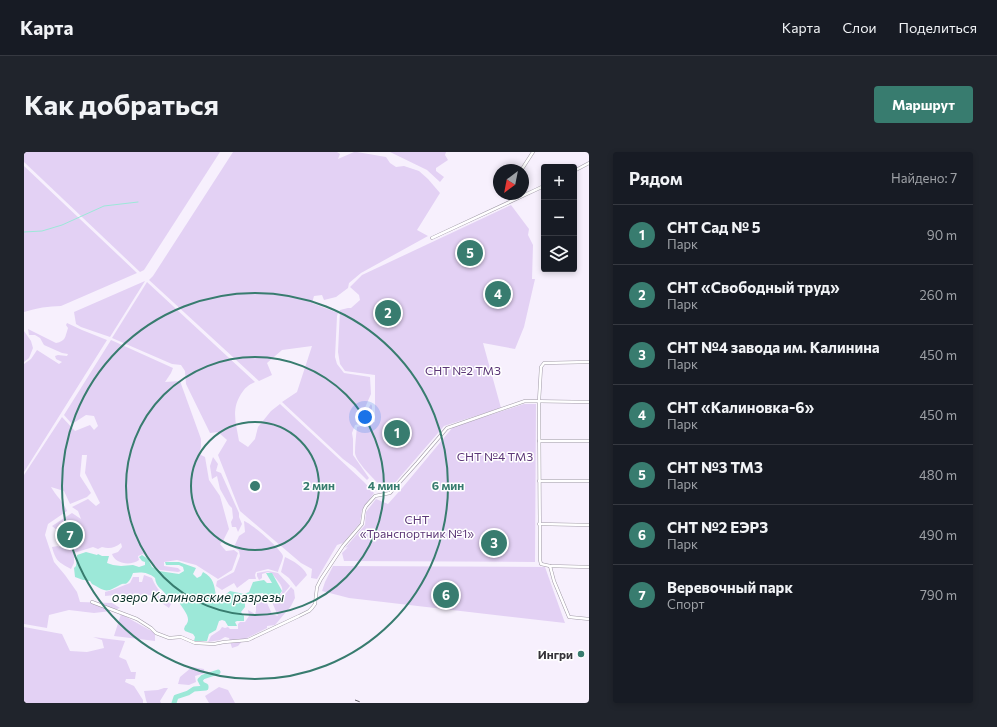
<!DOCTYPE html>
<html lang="ru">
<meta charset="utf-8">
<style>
body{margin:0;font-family:Commissioner,sans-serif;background:#20242c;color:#f1f3f6}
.controls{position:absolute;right:12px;top:12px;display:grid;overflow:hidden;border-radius:4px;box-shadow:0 2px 6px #0003}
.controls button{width:36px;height:36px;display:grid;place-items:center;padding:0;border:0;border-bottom:1px solid #363941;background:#171b24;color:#f1f3f6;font:20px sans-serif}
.compass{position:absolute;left:469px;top:12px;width:36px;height:36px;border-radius:50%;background:#171b24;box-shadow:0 2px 6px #0003;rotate:212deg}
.you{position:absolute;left:341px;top:265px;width:14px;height:14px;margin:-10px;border:3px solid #fff;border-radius:50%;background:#1a73e8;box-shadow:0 0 0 6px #1a73e833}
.badge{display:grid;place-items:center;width:26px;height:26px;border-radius:50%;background:#387c6f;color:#fff;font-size:13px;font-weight:700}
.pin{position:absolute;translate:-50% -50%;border:2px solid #fff;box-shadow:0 1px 4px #0006}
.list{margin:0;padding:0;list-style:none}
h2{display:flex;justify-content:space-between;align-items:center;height:52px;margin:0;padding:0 16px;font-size:17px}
h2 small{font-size:13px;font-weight:400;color:#9ea1a6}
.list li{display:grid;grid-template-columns:26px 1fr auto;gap:12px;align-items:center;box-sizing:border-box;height:60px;padding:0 16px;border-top:1px solid #363941}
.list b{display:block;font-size:15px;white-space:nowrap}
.list p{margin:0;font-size:13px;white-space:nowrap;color:#9ea1a6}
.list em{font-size:13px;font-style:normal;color:#9ea1a6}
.icon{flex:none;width:22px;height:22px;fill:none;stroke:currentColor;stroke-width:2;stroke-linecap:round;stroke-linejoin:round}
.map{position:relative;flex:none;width:565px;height:551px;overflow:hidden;border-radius:4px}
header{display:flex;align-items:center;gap:24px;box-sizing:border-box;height:56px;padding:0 20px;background:#171b24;border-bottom:1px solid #363941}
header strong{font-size:19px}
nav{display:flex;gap:22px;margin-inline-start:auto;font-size:14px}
.intro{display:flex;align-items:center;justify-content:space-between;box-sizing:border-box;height:96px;padding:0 24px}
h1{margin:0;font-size:28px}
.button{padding:10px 18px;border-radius:4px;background:#387c6f;color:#fff;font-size:14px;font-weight:700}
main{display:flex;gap:24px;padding:0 24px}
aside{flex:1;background:#171b24;border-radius:4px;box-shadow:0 2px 6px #0003}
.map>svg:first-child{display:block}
</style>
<header>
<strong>Карта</strong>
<nav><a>Карта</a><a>Слои</a><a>Поделиться</a></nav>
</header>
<div class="intro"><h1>Как добраться</h1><a class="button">Маршрут</a></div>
<main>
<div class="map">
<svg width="565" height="551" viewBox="0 0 565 551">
<rect width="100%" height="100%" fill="#f7f0fd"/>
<g fill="#e3d1f4">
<polygon points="0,0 196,0 120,118 116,120 0,10"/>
<polygon points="209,0 313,0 316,2 314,7 330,0 333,0 362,5 366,11 372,15 380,14 395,19 404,27 416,41 393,78 404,84 337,121 325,131 324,136 312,145 300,148 298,143 290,144 288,151 314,161 313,164 311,205 313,212 320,221 346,225 347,242 336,267 338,267 347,252 348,254 348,269 331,273 328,281 329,287 329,303 345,326 343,328 331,316 319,307 258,250 273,240 288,194 258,198 243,211 248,223 235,229 125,128 129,124"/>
<polygon points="366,0 422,0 421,3 424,8 412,16 412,19 420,25 416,30 403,18"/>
<path d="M 0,14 L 113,121 L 37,154 C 25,154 12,156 0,160 Z"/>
<path d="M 487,53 L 505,77 L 504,83 L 509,93 L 508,127 L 511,127 L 500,175 L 491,197 L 459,191 L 477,256 L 420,274 L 363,340 C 355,332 332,311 331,301 C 331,293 332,284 333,275 L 351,270 L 351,223 L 321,219 L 316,212 L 314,200 L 316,158 L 324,156 L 327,156 L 336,148 L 335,143 L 326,135 L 338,123 Z"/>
<polygon points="121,129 86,185 57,175 52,172 50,160"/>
<path d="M 123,130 L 231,230 C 224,233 221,236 217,242 C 207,258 212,271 215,289 L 224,295 L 231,287 L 234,275 L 247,259 L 256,252 L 340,330 L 350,341 L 338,358 L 336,371 L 319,391 L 313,393 L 293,427 L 287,426 L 288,417 L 277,411 L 216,359 L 194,303 L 203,288 L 194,280 L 186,281 L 162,232 L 161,219 L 157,213 L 148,212 L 88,186 Z"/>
<path d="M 43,171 L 58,178 L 83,188 L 0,320 L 0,212 L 7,207 L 13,198 L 35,212 L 38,210 L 32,207 L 31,204 L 34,203 L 43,204 L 44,202 L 38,201 L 20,193 L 16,186 L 11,183 L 5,183 L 4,177 L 32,191 C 42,189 41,185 44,176 L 42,173 Z"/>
<polygon points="0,179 7,189 9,196 5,206 0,210"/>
<path d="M 87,188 L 149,216 L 147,221 L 141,230 L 156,229 L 177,287 L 177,295 L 175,302 L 181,305 L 185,328 L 196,344 L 205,377 L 199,389 L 196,392 L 202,399 L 210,398 L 214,401 L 208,418 L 194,427 L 172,413 L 153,408 L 140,410 L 140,414 L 154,416 L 157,419 L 154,420 L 136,418 L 129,413 L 126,406 L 119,402 L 114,404 L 115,408 C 107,414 91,412 88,402 L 94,400 L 98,395 L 97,391 C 91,396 85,397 78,395 L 74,397 L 69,395 L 50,401 L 50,411 L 47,417 C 35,410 32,410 28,395 L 34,394 L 35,395 L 38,391 L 34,379 L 28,374 L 48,361 L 57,367 L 54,359 L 48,355 L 64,347 L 72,354 L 76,351 L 61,321 L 63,303 L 58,303 L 56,324 L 67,341 L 63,345 L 46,352 L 40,339 L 27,335 C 32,344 39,349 43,359 L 24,372 L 21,383 L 30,410 L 41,423 L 53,440 L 56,450 L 88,451 L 96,456 L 87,459 L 70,461 L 45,458 L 25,463 L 23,476 L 0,472 L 0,323 L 38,265 L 51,279 L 66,273 L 70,278 L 74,274 L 70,264 L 62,263 L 48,272 L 40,263 Z"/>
<polygon points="500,252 512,252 511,410 320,409 318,401 324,395 321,396 341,373 342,360 352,347 364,352 379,335 429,275"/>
<polygon points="189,305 194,312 192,319 197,321 215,361 215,365 218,372 214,380 212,375 208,375 207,370 209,366 208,356 205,353 196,337 193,324 188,327 186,314"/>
<path d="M 220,369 C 227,371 258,398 259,404 C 259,408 255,415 254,420 L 244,417 L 232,420 L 231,423 L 232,427 L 225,427 L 213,436 L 210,431 L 198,438 L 192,434 L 193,429 L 210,420 L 216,404 L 215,399 L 210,395 L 215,384 L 221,380 Z"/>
<path d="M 261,405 C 269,409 279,414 283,423 L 272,435 L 265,426 L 257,420 Z"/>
<polygon points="309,414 521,415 541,471 325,446 298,439 301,430"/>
<path d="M 244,419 L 254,421 L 266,434 L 256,446 L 245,451 L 246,448 C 257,444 263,440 254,429 C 251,425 249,422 244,420 L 238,422 L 238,426 L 235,428 L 233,424 L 233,421 Z"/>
<path d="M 120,423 L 128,426 C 132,436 139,444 148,450 L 145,456 L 126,443 L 105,447 L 102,442 L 81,444 L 81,440 L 88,438 L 106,431 L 109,425 L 115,425 L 115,430 L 118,430 Z"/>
<polygon points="267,435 270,438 271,446 267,454 251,473 243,474 243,476 219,488 214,494 208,496 205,486 201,485 196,488 184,490 187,484 196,478 198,475 201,476 204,475 206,477 214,477 214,472 216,470 221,470 225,464 224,458 231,462 232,459 232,452 237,447 243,451 248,462 254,464 248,450 256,448"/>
<polygon points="97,462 131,481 131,489 90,484"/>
<polygon points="0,475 38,482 46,499 63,500 80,496 78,488 69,485 101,489 95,505 102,508 107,520 112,520 111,527 102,527 101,530 110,534 119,548 119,551 0,551"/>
<polygon points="168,515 180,517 181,521 171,524 172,530 165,533 154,532 156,525"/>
<polygon points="195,535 204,538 211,551 185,551 181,544"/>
<polygon points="140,536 144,536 136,549 137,551 123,551 122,548 120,539 134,538"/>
</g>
<path fill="#9ce8d8" d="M 62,400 L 73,403 L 74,402 L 78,404 L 85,404 L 83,411 L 89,413 L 97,414 L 109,413 L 115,415 L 121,413 L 121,410 L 118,409 L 115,405 L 118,403 L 124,407 L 128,415 L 135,419 L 155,422 L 160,419 L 159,415 L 155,413 L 142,413 L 141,410 L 155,410 L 172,416 L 169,422 L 173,426 L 177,424 L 179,420 C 190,426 190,433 192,443 L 197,445 L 201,444 L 202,442 L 206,439 L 220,442 L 225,440 L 229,430 L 240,428 L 243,431 L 248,431 L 242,421 L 248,421 L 258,439 L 253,446 L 243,448 L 239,441 L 227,443 L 228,451 L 221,451 L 221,455 L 217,460 L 220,464 L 220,469 L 213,469 L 211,470 L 213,474 L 204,474 L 201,469 L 198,468 L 195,469 L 192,478 L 185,482 L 183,489 L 170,489 L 171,485 L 169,482 L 161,479 L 160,477 L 161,474 C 169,466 159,458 155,450 C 153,448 152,446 151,444 L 147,443 L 145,444 L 143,444 C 139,437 132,436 131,426 C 124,420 117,420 109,421 C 108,424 106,428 104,430 C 101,433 101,431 98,432 C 93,434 86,440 80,438 C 76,437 73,434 68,432 L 66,429 L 63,429 L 62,428 L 59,428 L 51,425 L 50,416 L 52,414 L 53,403 Z"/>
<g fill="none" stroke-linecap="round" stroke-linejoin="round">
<polyline stroke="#9ce8d8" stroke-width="1" points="0,80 18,79 38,73 80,54 114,50"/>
<polyline stroke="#9ce8d8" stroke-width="5" points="150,551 152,545 164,541 170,537 182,536 182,534 178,532 176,528 179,525 194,520"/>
<g stroke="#a19ba7" stroke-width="3.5">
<g id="minor">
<polyline points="498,17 509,0"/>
<polyline points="550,19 565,11"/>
<polyline points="408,86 520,34"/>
<polyline points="565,210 520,211 517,215 515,249 516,408 517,412 526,414 565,415"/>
<polyline points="515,289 565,289"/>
<polyline points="515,329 565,329"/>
<polyline points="515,372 565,373"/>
<polyline points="526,414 530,429 545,465 565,467"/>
<polyline points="68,450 113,467 127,476 132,481 145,486 157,485 171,491 190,492 200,490 224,488 275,464 285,459 288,456 291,452 293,435 297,427 319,394 338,372 340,358 342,354 351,344 366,341 393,311 423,276 501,249 565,250"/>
</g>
</g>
<use href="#minor" stroke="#fff" stroke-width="2.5"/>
<polyline stroke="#5e5b62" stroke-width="1" stroke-dasharray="5 5" stroke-linecap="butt" points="331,548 339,551"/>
</g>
<g fill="none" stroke="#387c6f" stroke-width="2">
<circle cx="231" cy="334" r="64"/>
<circle cx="231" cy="334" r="129"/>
<circle cx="231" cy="334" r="193"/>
</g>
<circle fill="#387c6f" stroke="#fff" stroke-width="1.5" cx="557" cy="502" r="4"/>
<g text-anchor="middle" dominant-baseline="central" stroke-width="3" stroke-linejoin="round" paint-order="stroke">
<g font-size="12" fill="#5c3777" stroke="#fff">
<text x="439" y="218">СНТ №2 ТМЗ</text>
<text x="471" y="304">СНТ №4 ТМЗ</text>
<text x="393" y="367">СНТ<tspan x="393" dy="14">«Транспортник №1»</tspan></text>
</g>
<g font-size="12" font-weight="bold" fill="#363439" stroke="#fff" text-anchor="end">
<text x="549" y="502">Ингри</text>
</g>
<g font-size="13" font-style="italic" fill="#0b302a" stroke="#fff">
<text x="174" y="445">озеро Калиновские разрезы</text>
</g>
</g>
<circle cx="231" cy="334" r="6" fill="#387c6f" stroke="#fff" stroke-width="2"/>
<g font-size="12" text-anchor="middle" font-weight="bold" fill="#387c6f" stroke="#fff" stroke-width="3" stroke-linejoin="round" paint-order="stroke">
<text x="295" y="338">2 мин</text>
<text x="360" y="338">4 мин</text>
<text x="424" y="338">6 мин</text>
</g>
</svg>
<div class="controls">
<button>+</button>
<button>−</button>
<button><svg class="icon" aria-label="layers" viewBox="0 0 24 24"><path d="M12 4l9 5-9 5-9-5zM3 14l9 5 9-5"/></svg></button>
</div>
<svg class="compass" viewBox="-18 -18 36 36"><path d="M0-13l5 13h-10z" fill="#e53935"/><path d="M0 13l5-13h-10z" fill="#9ea1a6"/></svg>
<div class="you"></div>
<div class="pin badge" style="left:373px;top:281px">1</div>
<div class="pin badge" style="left:364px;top:161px">2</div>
<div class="pin badge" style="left:470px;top:391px">3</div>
<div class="pin badge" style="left:474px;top:142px">4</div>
<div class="pin badge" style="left:446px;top:101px">5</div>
<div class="pin badge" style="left:422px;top:443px">6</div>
<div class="pin badge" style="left:46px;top:383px">7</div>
</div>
<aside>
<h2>Рядом<small>Найдено: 7</small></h2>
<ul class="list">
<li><span class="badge">1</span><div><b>СНТ Сад № 5</b><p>Парк</p></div><em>90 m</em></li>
<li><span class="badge">2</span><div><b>СНТ «Свободный труд»</b><p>Парк</p></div><em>260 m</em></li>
<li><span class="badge">3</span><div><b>СНТ №4 завода им. Калинина</b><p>Парк</p></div><em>450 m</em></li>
<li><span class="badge">4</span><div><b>СНТ «Калиновка-6»</b><p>Парк</p></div><em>450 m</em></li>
<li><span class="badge">5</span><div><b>СНТ №3 ТМЗ</b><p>Парк</p></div><em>480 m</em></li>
<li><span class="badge">6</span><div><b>СНТ №2 ЕЭРЗ</b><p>Парк</p></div><em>490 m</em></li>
<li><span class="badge">7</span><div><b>Веревочный парк</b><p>Спорт</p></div><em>790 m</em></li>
</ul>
</aside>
</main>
